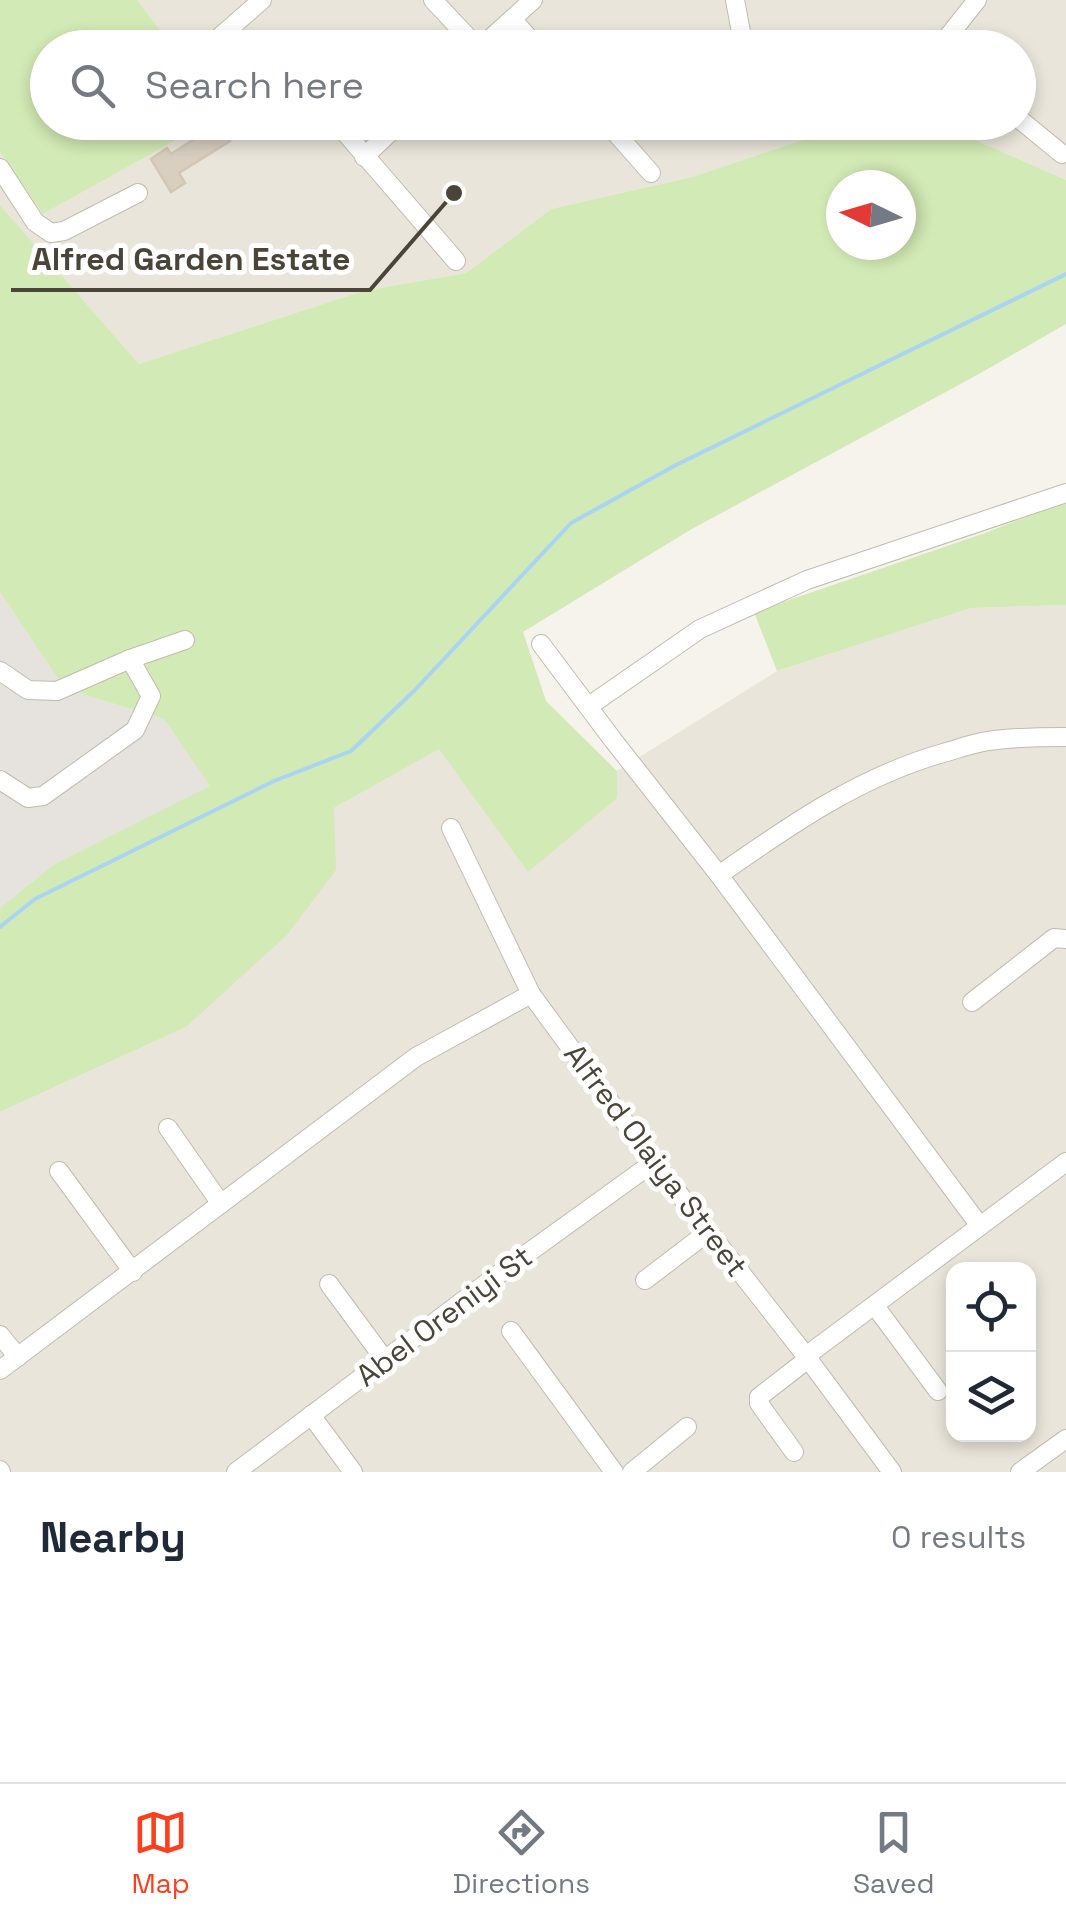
<!DOCTYPE html>
<style>
body{margin:0;font-family:"Space Grotesk",sans-serif;background:#f2f2f3;color:#1f2937}
.controls{position:absolute;right:30px;bottom:30px;display:grid;overflow:hidden;border-radius:20px;box-shadow:0 5px 15px #0003}
.controls button{width:90px;height:90px;display:grid;place-items:center;padding:0;border:0;border-bottom:2px solid #e0e1e3;background:#fff;color:#1f2937;font:50px sans-serif}
.compass{position:absolute;left:826px;top:170px;width:90px;height:90px;border-radius:50%;background:#fff;box-shadow:0 5px 15px #0003;rotate:275deg}
.list{margin:0;padding:0;list-style:none}
h2{display:flex;justify-content:space-between;align-items:center;height:130px;margin:0;padding:0 40px;font-size:42px}
h2 small{font-size:32px;font-weight:400;color:#747a83}
.icon{flex:none;width:55px;height:55px;fill:none;stroke:currentColor;stroke-width:2;stroke-linecap:round;stroke-linejoin:round}
.map{position:relative;flex:none;width:1066px;height:1472px;overflow:hidden}
.search{position:absolute;background:#fff;box-shadow:0 5px 15px #0003;left:30px;right:30px;top:30px;height:110px;display:flex;align-items:center;gap:25px;box-sizing:border-box;padding:0 35px;border-radius:55px;color:#747a83;font-size:38px}
.sheet{height:310px;background:#fff}
nav{display:flex;justify-content:space-around;align-items:center;box-sizing:border-box;height:140px;border-top:2px solid #e0e1e3;background:#fff;font-size:28px;color:#747a83}
nav a{display:grid;justify-items:center;gap:5px}
nav .on{color:#fc3f1d}
.map>svg:first-child{display:block}
</style>
<div class="map">
<svg width="1066" height="1472" viewBox="0 0 1066 1472">
<rect width="100%" height="100%" fill="#f6f3ec"/>
<g fill="#eae5da" fill-rule="evenodd">
<polygon points="137,0 1066,0 1066,180 955,131 823,133 692,177 551,209 466,273 363,291 139,364 0,205 0,152 43,214 207,123 1018,122 1018,48 173,47"/>
<path d="M 1066,605 L 1066,1472 L 0,1472 L 0,1112 L 186,1027 L 334,808 L 440,748 L 617,798 L 617,771 L 777,671 L 971,608 ZM 954,1270 L 1028,1270 L 1028,1434 L 954,1434 Z"/>
</g>
<polygon fill="#e6e2dd" points="0,592 65,689 164,719 211,786 53,865 0,908"/>
<g fill="#d2eab5" fill-rule="evenodd">
<polygon points="0,0 137,0 173,47 48,48 48,122 207,123 43,214 0,152"/>
<path d="M 955,131 L 1066,180 L 1066,324 L 979,374 L 690,530 L 523,632 L 546,701 L 617,771 L 617,798 L 528,872 L 439,749 L 334,808 L 336,870 L 287,935 L 186,1027 L 0,1112 L 0,908 L 53,865 L 210,786 L 164,719 L 65,689 L 0,592 L 0,205 L 139,364 L 363,291 L 466,273 L 551,209 L 692,177 L 823,133 ZM 841,185 L 901,185 L 901,245 L 841,245 Z"/>
<polygon points="1066,501 1066,605 971,608 777,671 754,612 985,533"/>
</g>
<g fill="none" stroke-linecap="round" stroke-linejoin="round">
<polyline stroke="#a9d4f2" stroke-width="4" points="0,927 35,899 274,781 351,751 415,690 571,523 676,465 1066,274"/>
</g>
<polygon fill="#d8cfc1" stroke="#d3c7b4" stroke-width="2.5" points="219,123 230,141 179,173 185,183 171,192 151,159 167,148 171,154"/>
<g fill="none" stroke-linecap="round" stroke-linejoin="round">
<g stroke="#c2bbae" stroke-width="20">
<g id="minor">
<polyline points="433,0 478,48"/>
<polyline points="735,0 744,48"/>
<polyline points="512,19 538,48"/>
<polyline points="207,48 262,0"/>
<polyline points="480,48 533,0"/>
<polyline points="939,48 977,0"/>
<polyline points="1018,118 1062,154"/>
<polyline points="336,122 456,261"/>
<polyline points="606,122 651,173"/>
<polyline points="364,157 401,122"/>
<polyline points="0,168 35,222 51,233 64,231 138,193"/>
<polyline points="541,644 613,740 719,875 980,1226"/>
<polyline points="130,659 185,640"/>
<polyline points="0,671 28,690 57,691 130,659 151,696 135,730 43,796 28,798 0,780"/>
<polyline points="589,706 700,629 807,580 1066,493"/>
<polyline points="451,828 531,994 654,1162 806,1356 892,1472"/>
<path d="M 719,875 C 790,825 859,777 943,753 C 958,749 973,743 988,741 C 1014,737 1040,737 1066,737"/>
<polyline points="972,1002 1054,938 1066,939"/>
<polyline points="168,1128 221,1204"/>
<polyline points="59,1171 133,1272"/>
<polyline points="645,1280 708,1232"/>
<polyline points="329,1284 385,1360"/>
<polyline points="875,1306 938,1391"/>
<polyline points="511,1331 614,1472"/>
<polyline points="0,1335 18,1357"/>
<polyline points="806,1356 1066,1162"/>
<polyline points="0,1370 416,1057 531,994"/>
<polyline points="311,1415 353,1472"/>
<polyline points="794,1452 763,1409 759,1403 759,1397 808,1359"/>
<polyline points="0,1470 1,1472"/>
<polyline points="236,1472 492,1279 654,1162"/>
<polyline points="632,1472 687,1427"/>
<polyline points="1020,1472 1066,1439"/>
</g>
</g>
<use href="#minor" stroke="#fff" stroke-width="18"/>
</g>
<g text-anchor="middle" dominant-baseline="central" stroke-width="10" stroke-linejoin="round" paint-order="stroke">
<g font-size="30" fill="#4b4439" stroke="#fff">
<text transform="translate(656 1160) rotate(53)">Alfred Olaiya Street</text>
<text transform="translate(444 1316) rotate(-37)">Abel Oreniyi St</text>
</g>
</g>
<path fill="none" stroke="#4b4439" stroke-width="4" d="M454 193L370 290H11"/>
<circle fill="#4b4439" stroke="#fff" stroke-width="4" cx="454" cy="193" r="10"/>
<g font-size="32" text-anchor="middle" font-weight="bold" fill="#4b4439" stroke="#fff" stroke-width="10" stroke-linejoin="round" paint-order="stroke">
<text x="191" y="270">Alfred Garden Estate</text>
</g>
</svg>
<div class="controls">
<button><svg class="icon" aria-label="locate" viewBox="0 0 24 24"><circle cx="12" cy="12" r="6"/><path d="M12 2v4M12 18v4M2 12h4M18 12h4"/></svg></button>
<button><svg class="icon" aria-label="layers" viewBox="0 0 24 24"><path d="M12 4l9 5-9 5-9-5zM3 14l9 5 9-5"/></svg></button>
</div>
<svg class="compass" viewBox="-18 -18 36 36"><path d="M0-13l5 13h-10z" fill="#e53935"/><path d="M0 13l5-13h-10z" fill="#747a83"/></svg>
<div class="search"><svg class="icon" aria-label="search" viewBox="0 0 24 24"><circle cx="10" cy="10" r="6"/><path d="M15 15l6 6"/></svg>Search here</div>
</div>
<section class="sheet">
<h2>Nearby<small>0 results</small></h2>
<ul class="list">
</ul>
</section>
<nav>
<a class="on"><svg class="icon" aria-label="map" viewBox="0 0 24 24"><path d="M3 6l6-2 6 2 6-2v14l-6 2-6-2-6 2zM9 4v14M15 6v14"/></svg>Map</a>
<a><svg class="icon" aria-label="directions" viewBox="0 0 24 24"><path d="M12 3l9 9-9 9-9-9zM9 14v-3h6M13 9l2 2-2 2"/></svg>Directions</a>
<a><svg class="icon" aria-label="saved" viewBox="0 0 24 24"><path d="M7 4h10v16l-5-4-5 4z"/></svg>Saved</a>
</nav>
